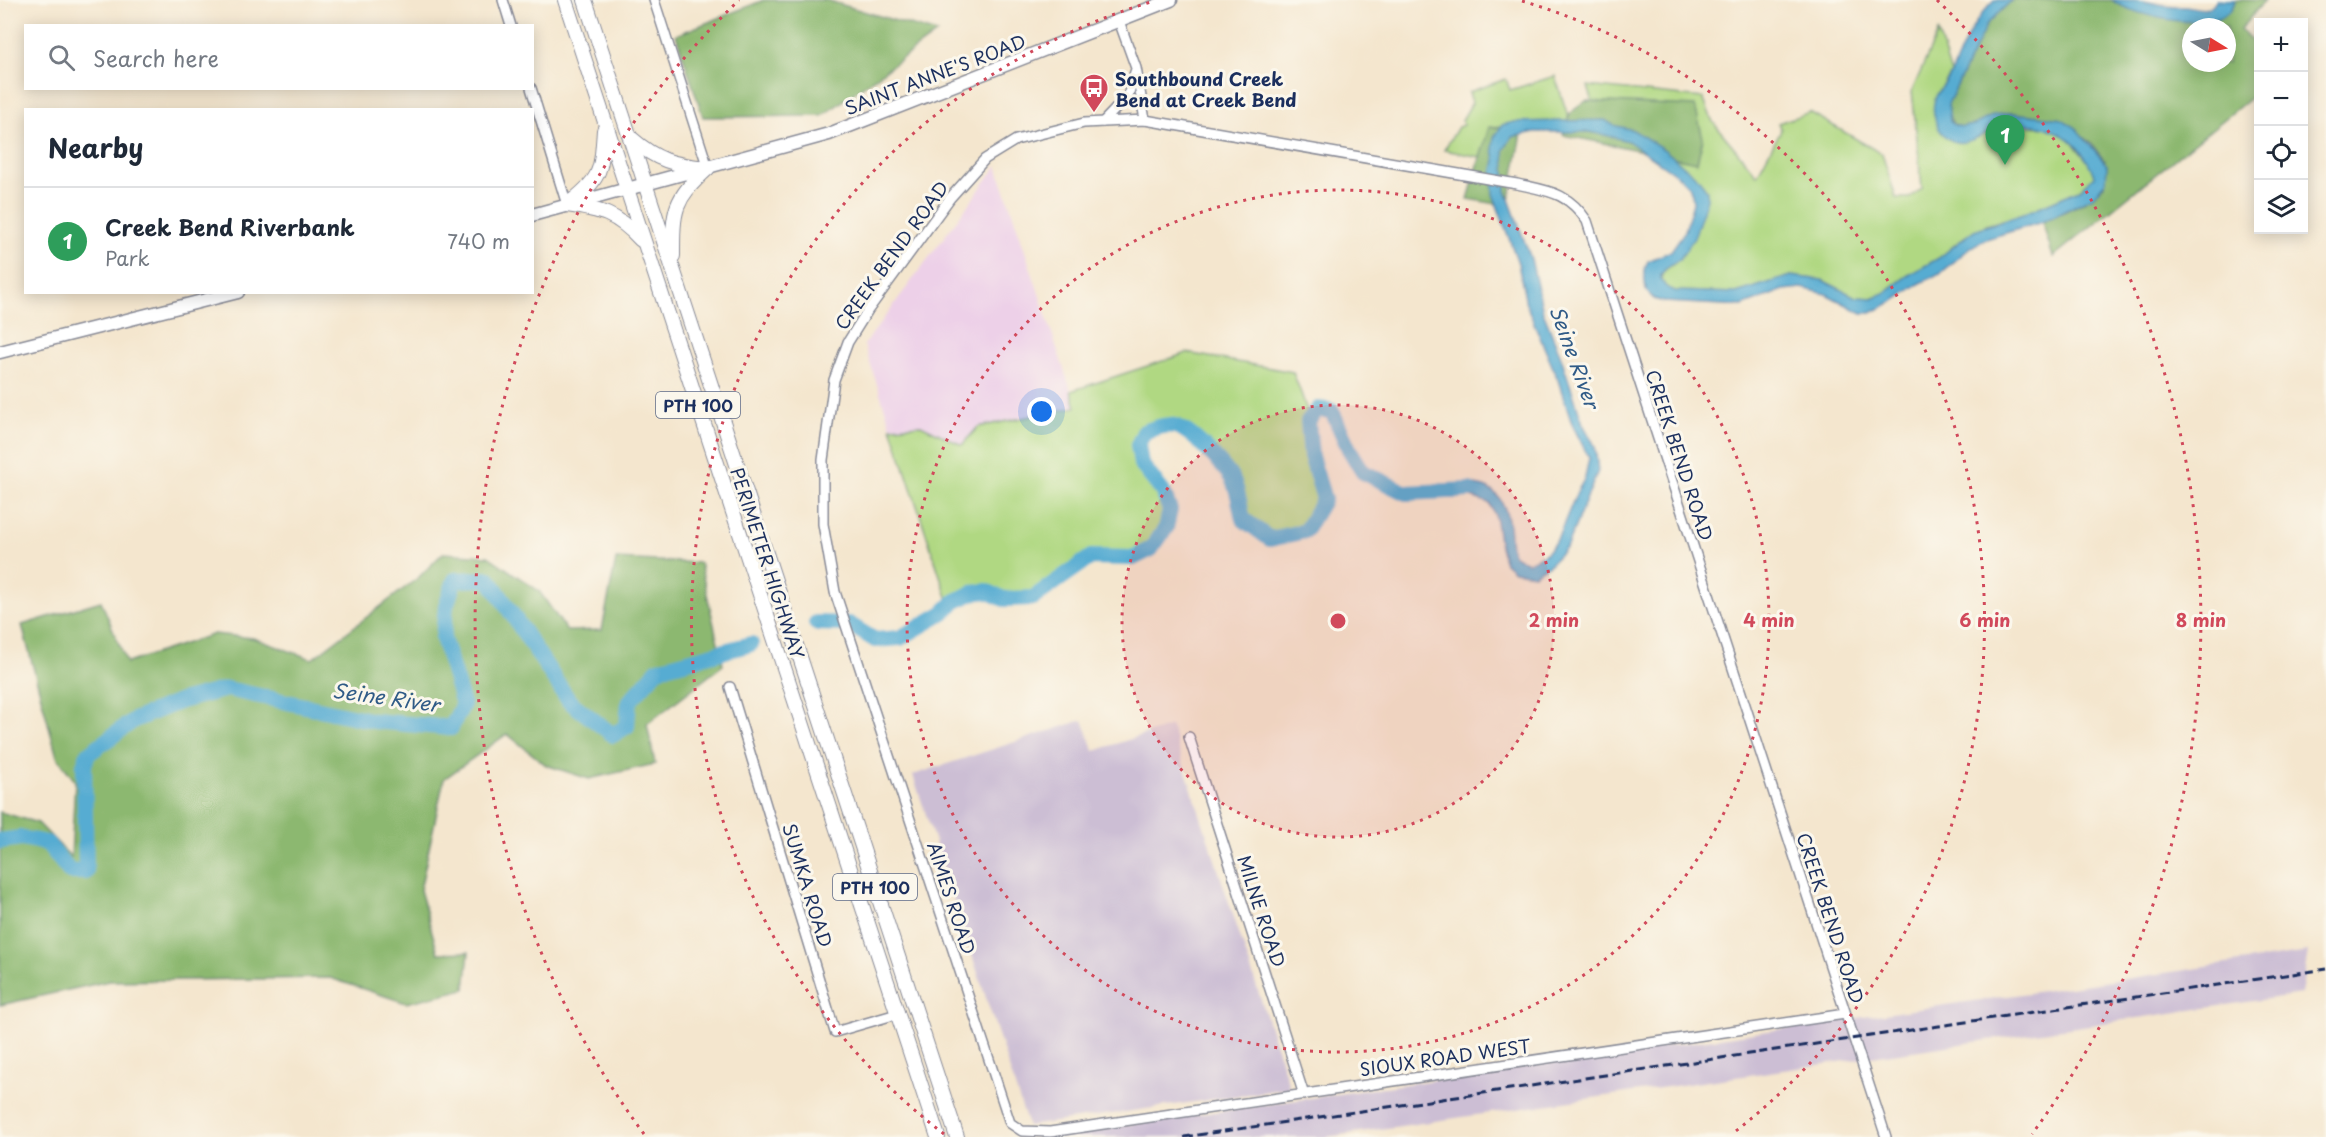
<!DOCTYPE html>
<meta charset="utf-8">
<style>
body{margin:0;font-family:"Playpen Sans",sans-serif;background:#f2f2f3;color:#1f2937}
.controls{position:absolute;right:18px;top:18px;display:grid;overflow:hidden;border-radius:0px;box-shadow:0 3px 15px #0003}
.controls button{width:54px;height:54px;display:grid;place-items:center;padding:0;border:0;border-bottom:2px solid #e0e1e3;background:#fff;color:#1f2937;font:30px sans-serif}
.compass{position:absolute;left:2182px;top:18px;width:54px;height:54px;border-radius:50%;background:#fff;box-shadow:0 3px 15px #0003;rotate:100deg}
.you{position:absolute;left:1042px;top:412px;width:21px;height:21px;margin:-15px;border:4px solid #fff;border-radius:50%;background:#1a73e8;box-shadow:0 0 0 9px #1a73e833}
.badge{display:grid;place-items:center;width:39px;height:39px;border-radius:50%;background:#b45309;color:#fff;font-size:20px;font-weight:700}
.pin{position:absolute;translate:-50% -50px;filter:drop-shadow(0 2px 3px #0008)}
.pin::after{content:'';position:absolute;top:32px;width:21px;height:18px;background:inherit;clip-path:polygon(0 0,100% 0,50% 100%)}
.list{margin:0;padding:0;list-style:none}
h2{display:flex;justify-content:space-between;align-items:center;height:78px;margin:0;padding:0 24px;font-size:26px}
h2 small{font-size:20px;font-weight:400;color:#747a83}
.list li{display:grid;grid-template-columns:39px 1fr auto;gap:18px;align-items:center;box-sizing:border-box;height:108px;padding:0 24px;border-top:2px solid #e0e1e3}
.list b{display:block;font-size:22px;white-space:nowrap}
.list p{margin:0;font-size:20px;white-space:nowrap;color:#747a83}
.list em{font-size:20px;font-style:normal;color:#747a83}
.icon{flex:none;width:33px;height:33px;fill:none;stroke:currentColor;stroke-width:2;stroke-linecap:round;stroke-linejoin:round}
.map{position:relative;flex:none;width:2326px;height:1137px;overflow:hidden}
.search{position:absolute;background:#fff;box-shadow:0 3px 15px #0003;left:24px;top:24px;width:510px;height:66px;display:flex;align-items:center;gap:15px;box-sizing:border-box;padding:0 21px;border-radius:0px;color:#747a83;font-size:22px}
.panel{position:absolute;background:#fff;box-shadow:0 3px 15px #0003;left:24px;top:108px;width:510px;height:186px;border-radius:0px}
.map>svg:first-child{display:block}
</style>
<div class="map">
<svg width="2326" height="1137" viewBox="0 0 2326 1137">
<rect width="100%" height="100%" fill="#fbf7ec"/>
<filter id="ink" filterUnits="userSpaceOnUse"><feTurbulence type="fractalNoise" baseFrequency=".0167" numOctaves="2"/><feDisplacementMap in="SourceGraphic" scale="12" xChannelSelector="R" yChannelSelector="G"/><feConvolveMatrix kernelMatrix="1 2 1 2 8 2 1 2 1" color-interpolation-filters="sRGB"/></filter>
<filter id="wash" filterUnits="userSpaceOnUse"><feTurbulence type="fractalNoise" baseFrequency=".008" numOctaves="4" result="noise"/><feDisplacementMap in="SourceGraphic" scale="24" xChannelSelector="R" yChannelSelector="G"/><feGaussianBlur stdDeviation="1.35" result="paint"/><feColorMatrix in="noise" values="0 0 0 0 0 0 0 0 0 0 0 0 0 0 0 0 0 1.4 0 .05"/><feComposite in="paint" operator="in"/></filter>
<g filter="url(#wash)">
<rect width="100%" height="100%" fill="#f4e6ce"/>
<polygon fill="#edd0e8" points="997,166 1076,406 978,427 961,445 921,425 891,427 864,345"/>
<g fill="#ccbed4">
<polygon points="1083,720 1094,751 1171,726 1290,1088 1028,1126 913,775"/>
<polygon points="2308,952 2301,994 1326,1137 1045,1137"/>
</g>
<g fill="#b0d882" stroke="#668470" stroke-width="1.5">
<path d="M 1938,32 L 1951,74 L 1938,93 L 1943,134 L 1957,142 L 2011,126 L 2048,127 L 2061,132 L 2069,139 L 2090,164 L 2094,176 L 2079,190 L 2023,214 L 1986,225 L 1964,237 L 1939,258 L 1907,276 L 1884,293 L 1872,298 L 1856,297 L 1822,280 L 1791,276 L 1736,293 L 1675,291 L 1666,287 L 1661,280 C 1662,267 1673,267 1679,259 C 1687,250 1701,205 1707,191 C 1686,159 1631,138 1597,119 L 1588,86 L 1703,98 L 1713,122 L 1757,175 L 1781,130 L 1778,123 L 1810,112 L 1882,154 L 1896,198 L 1910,198 L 1922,188 L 1912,91 Z"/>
<polygon points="1555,76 1570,122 1514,122 1495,160 1444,150 1458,127 1463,125 1462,120 1472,103 1469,92 1506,79 1510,90"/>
<path d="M 1187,353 L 1293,372 C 1298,386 1305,401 1308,416 C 1309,425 1306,432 1308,443 C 1311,455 1318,466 1322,478 C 1334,509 1303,527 1282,542 C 1270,541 1261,539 1253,530 C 1242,518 1243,501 1236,487 C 1229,475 1218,465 1209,455 C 1189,433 1163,409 1138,442 C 1139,451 1140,460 1145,468 C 1153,480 1170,495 1170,511 C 1170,520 1165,529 1161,536 C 1136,574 1117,548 1084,563 C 1065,571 1053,592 1031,597 C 996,605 988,562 949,603 L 891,427 L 921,425 L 962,445 L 978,427 L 1076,407 L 1071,391 Z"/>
</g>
<g fill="#8cb870" stroke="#547467" stroke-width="1.5" fill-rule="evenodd">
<polygon points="764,0 826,0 937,33 822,116 703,117 676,35"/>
<path d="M 2012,0 L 2112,0 L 2119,5 L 2179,20 L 2205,23 L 2216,19 L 2230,9 L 2235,0 L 2265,0 L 2240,30 L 2258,45 L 2258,92 L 2053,257 L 2042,222 L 2085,202 L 2104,185 L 2104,160 L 2090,142 L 2062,119 L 2012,113 L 1995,115 L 1974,125 L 1962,127 L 1954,125 L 1948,115 L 1948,104 L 1987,24 ZM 2191,27 L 2227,27 L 2227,63 L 2191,63 Z"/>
<polygon points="1586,101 1695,106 1703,138 1697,162 1563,135 1570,113"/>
<polygon points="1489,127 1523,128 1508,206 1468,199"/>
<polygon points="443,553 488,556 539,591 567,631 602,630 616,559 700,563 723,665 647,724 655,764 589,779 546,765 507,734 444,779 420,890 438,953 469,952 465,989 406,1003 330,978 109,981 0,1005 0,812 38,823 71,857 75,781 57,757 22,625 101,601 127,663 214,634 253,638 312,659 419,577"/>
</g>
<g fill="#56acd2" stroke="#386e98" stroke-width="1.5">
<path d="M 1995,0 L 2012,0 L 1987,24 L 1948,104 L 1950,121 L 1954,125 L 1962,127 L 1974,125 L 1994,115 L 2012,113 L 2062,119 L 2075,127 L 2107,165 L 2106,181 L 2093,197 L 2042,222 L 1986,239 L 1971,247 L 1942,272 L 1917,285 L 1894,301 L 1871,313 L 1862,313 L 1826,294 L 1802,288 L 1784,290 L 1742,306 L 1664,302 L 1654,299 L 1646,291 L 1644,270 L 1648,261 L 1671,251 L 1685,231 L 1693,203 L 1692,194 L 1689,186 L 1677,175 L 1628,141 L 1605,135 L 1590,132 L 1535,132 L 1512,137 L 1504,150 L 1506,191 L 1531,259 L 1543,312 L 1561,357 L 1583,424 L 1595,446 L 1598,471 L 1567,546 L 1549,565 L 1534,574 L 1514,571 L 1505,563 L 1500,547 L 1495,515 L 1489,503 L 1471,497 L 1450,498 L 1446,486 C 1482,481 1503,486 1509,525 C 1510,533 1510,541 1511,549 L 1514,555 L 1527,563 L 1545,554 L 1557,540 L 1577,492 L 1585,478 L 1589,458 L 1572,424 L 1558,380 L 1526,304 L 1518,263 L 1493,194 L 1492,174 L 1495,160 L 1493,148 L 1494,138 L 1502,125 L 1514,122 L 1605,120 L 1613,125 L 1633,130 L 1665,150 L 1700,180 L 1707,191 L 1707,199 L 1694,238 L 1680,259 L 1666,268 L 1661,275 L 1661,280 L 1666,287 L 1675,291 L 1736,293 L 1791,276 L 1822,280 L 1856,297 L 1873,298 L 1884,293 L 1907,276 L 1939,258 L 1974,230 L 2023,214 L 2079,190 L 2094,176 C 2080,135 2041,116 1999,128 C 1987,132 1968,145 1956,142 C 1936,137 1928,109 1938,93 C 1942,86 1948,81 1951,74 C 1963,46 1972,21 1995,0 Z"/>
<path d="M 2112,0 C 2120,0 2129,0 2136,0 C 2152,2 2166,7 2182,6 C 2194,5 2207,16 2216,0 L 2235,0 C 2228,39 2133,17 2112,0 Z"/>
</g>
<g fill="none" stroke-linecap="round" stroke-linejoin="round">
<g stroke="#56acd2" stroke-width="16">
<path d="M 816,623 L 849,624 L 875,640 L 900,638 L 943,613 L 954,602 L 972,593 L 986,591 L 1004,599 L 1033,598 L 1091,557 L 1133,558 L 1151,549 L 1166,528 L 1170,510 L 1163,492 L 1141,464 L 1138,445 L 1144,432 C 1154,428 1165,424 1175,426 C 1190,429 1228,469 1234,483 C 1239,494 1240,507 1243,519 L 1270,539 L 1305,531 L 1324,499 L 1311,456 L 1308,421 L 1318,409 L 1332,411 L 1349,449 L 1363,472 L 1406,493 L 1469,490"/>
<polyline points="0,841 21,838 47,843 70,872 86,872 84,765 88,754 134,720 181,701 227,689 374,721 451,728 463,704 443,638 446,606 455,580 489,579 569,701 613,735 627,726 629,702 658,669 751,644"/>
</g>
</g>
</g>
<g filter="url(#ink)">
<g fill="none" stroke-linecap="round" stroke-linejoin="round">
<g stroke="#888a96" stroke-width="12">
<g id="minor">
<polyline points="503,0 511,26"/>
<polyline points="654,0 708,168"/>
<polyline points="1119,21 1136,68 1145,120"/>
<polyline points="531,88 567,205"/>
<polyline points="1103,122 1128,96 1135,72"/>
<polyline points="730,687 835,1032 897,1014"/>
<polyline points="1189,737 1304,1095"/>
<path d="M 1845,1014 L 1050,1132 L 1022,1131 L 1010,1123 L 835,592 L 823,524 L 823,460 L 834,380 L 848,342 L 868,310 L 950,198 L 985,159 L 1016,140 L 1084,123 L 1145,120 L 1517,184 C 1548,191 1568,192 1587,221 L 1886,1137"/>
</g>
</g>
<g stroke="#888a96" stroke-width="15">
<g id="major">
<polyline points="532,215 829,134 1171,0"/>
<polyline points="0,352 238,292"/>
</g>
</g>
<g stroke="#888a96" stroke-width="16">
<g id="highway">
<polyline points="565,0 938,1137"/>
<polyline points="585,0 957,1137"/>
<path d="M 631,138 C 657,161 674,165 708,168"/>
<path d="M 567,205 C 602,178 601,172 604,130"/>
<path d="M 567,205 C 601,210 616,213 641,240"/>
<path d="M 673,256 C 673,210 673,200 708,168"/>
</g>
</g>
<use href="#minor" stroke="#fff" stroke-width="9"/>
<use href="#major" stroke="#fff" stroke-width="12"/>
<use href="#highway" stroke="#fff" stroke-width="14"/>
<polyline stroke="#1b2f5e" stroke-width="3" stroke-dasharray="9 4.5" stroke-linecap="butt" points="1184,1137 2326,969"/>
</g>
</g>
<circle cx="1338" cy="621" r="216" fill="#d1495b" fill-opacity=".12"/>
<g fill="none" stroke="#d1495b" stroke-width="3" stroke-dasharray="3 6">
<circle cx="1338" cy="621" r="216"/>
<circle cx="1338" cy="621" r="431"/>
<path d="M944 1134A647 647 0 0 1 1154 1M1522 1A647 647 0 0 1 1732 1134"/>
<path d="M644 1134A863 863 0 0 1 739 0M1937 0A863 863 0 0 1 2032 1134"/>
</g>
<defs>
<g id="bus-pin" transform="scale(1.5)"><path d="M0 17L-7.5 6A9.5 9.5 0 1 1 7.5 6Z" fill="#d1495b" stroke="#fbf7ec"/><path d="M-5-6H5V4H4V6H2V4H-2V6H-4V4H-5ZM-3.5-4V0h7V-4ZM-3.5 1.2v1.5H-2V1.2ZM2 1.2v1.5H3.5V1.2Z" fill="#fff"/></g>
</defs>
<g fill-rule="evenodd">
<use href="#bus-pin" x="1094" y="88"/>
</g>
<g text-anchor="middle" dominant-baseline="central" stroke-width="6" stroke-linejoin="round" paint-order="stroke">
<g fill="#fbf7ec" stroke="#5e6b89" stroke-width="1.5">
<rect x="656" y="392" width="84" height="26" rx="4.5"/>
<rect x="833" y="874" width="84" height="26" rx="4.5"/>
</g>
<g font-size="16" font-weight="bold" fill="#1b2f5e">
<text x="698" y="405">PTH 100</text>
<text x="875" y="887">PTH 100</text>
</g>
<g font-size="18" fill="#1b2f5e" stroke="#fbf7ec">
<text transform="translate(935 74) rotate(-21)">SAINT ANNE'S ROAD</text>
<text transform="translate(891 255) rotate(-54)">CREEK BEND ROAD</text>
<text transform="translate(1680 455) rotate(72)">CREEK BEND ROAD</text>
<text transform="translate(768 563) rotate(72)">PERIMETER HIGHWAY</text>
<text transform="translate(808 885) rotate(73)">SUMKA ROAD</text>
<text transform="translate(952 898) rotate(72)">AIMES ROAD</text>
<text transform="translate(1262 911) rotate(72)">MILNE ROAD</text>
<text transform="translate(1831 918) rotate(72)">CREEK BEND ROAD</text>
<text transform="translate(1445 1057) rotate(-8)">SIOUX ROAD WEST</text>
</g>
<g font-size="18" font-weight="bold" fill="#1b2f5e" stroke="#fbf7ec" text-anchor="start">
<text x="1115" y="78">Southbound Creek<tspan x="1115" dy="21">Bend at Creek Bend</tspan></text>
</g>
<g font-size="20" font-style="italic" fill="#305b87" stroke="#fbf7ec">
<text transform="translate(1575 357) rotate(70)">Seine River</text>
<text transform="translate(386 697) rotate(8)">Seine River</text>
</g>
</g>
<circle cx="1338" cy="621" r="9" fill="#d1495b" stroke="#fbf7ec" stroke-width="3"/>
<g font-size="18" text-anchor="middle" font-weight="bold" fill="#d1495b" stroke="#fbf7ec" stroke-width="6" stroke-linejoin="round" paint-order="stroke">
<text x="1554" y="627">2 min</text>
<text x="1769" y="627">4 min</text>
<text x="1985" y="627">6 min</text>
<text x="2201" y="627">8 min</text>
</g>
</svg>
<div class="controls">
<button>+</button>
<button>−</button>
<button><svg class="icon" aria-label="locate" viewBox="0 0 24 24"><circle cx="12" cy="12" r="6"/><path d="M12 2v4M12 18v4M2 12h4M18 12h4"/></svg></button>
<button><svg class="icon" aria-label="layers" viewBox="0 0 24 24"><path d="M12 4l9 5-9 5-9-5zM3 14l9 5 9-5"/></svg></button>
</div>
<svg class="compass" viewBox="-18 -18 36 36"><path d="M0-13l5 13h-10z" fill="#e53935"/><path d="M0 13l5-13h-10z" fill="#747a83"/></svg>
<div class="you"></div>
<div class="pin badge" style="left:2005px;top:165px;background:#2e9e5b">1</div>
<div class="search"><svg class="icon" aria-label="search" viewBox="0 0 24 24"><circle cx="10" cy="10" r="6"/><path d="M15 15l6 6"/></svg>Search here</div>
<section class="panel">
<h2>Nearby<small></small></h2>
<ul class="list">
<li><span class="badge" style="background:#2e9e5b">1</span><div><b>Creek Bend Riverbank</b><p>Park</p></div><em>740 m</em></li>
</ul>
</section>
</div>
